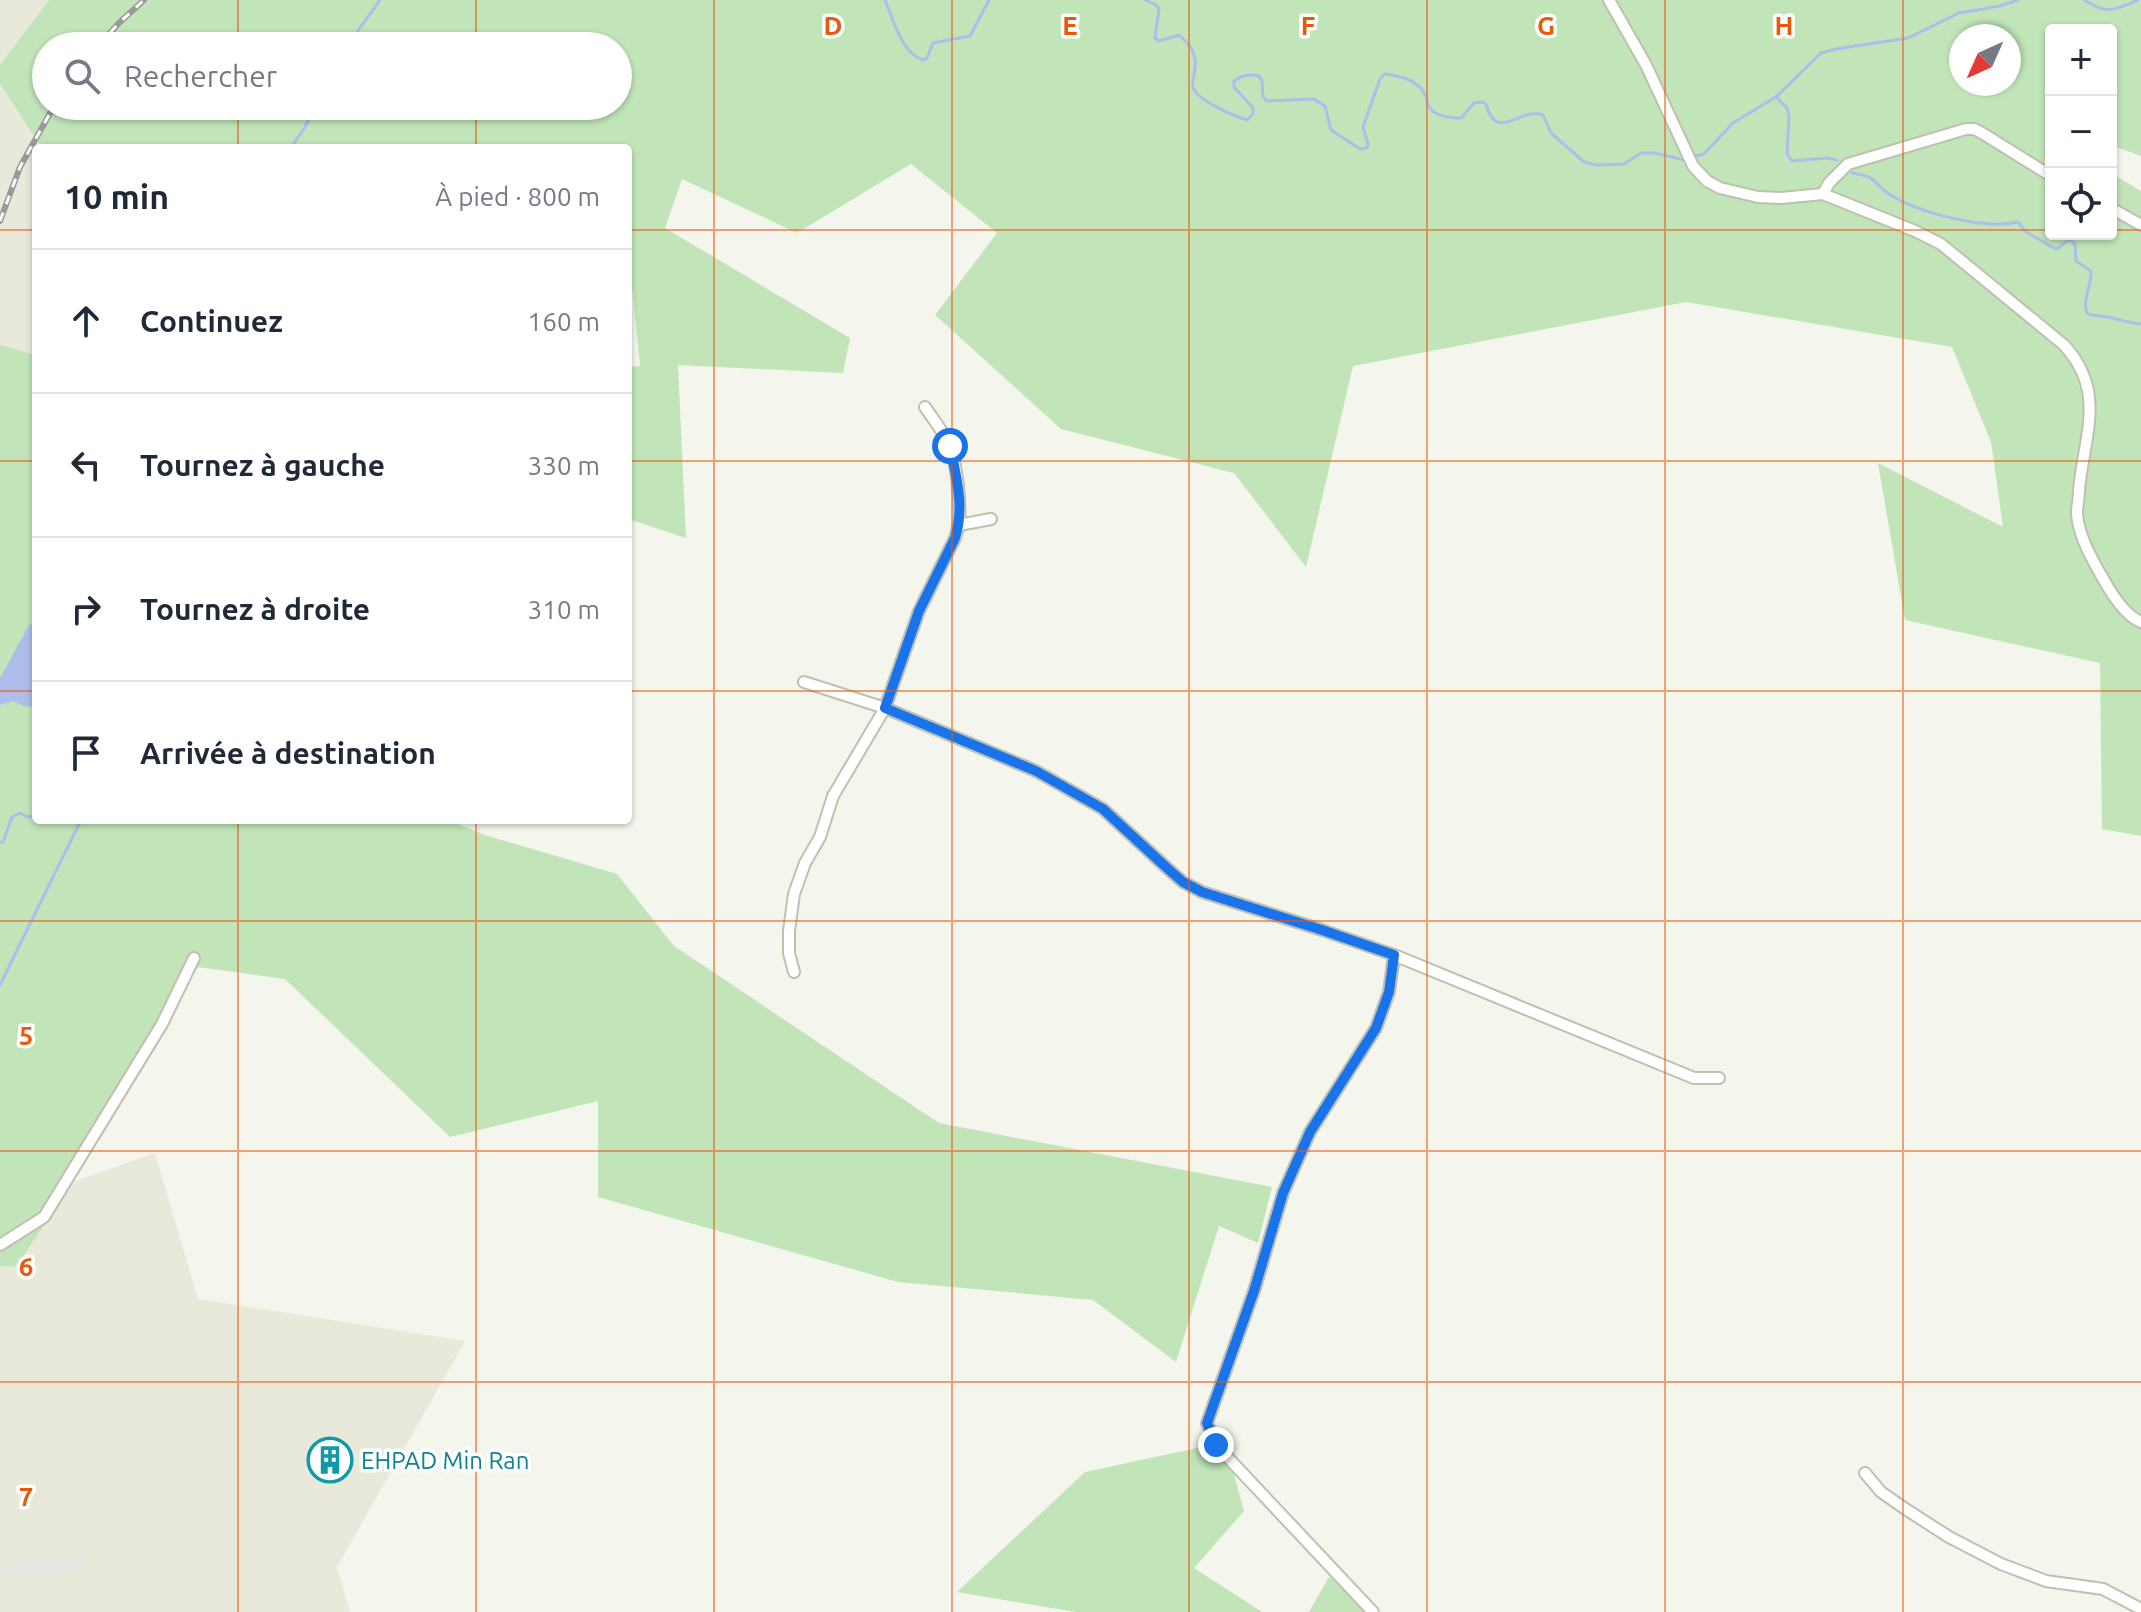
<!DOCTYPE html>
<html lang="fr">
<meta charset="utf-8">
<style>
body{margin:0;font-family:Ubuntu,sans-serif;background:#f2f2f3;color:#1f2937}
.controls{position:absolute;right:24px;top:24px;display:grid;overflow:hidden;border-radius:8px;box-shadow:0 2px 6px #0004}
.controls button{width:72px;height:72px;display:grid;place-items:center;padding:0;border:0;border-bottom:2px solid #e0e1e3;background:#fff;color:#1f2937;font:40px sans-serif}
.compass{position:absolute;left:1949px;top:24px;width:72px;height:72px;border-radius:50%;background:#fff;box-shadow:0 2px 6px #0004;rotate:225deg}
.stop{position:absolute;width:24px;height:24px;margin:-18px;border:6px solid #1a73e8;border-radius:50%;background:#fff}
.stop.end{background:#1a73e8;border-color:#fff;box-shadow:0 2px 8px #0008}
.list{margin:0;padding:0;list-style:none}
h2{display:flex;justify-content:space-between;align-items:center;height:104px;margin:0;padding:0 32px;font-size:34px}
h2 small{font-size:26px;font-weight:400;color:#747a83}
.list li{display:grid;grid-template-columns:52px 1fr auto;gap:24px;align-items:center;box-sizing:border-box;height:144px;padding:0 32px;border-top:2px solid #e0e1e3}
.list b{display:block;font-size:30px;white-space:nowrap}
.list em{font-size:26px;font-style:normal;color:#747a83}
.icon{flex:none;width:44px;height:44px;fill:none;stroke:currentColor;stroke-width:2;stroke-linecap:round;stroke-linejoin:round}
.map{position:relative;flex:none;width:2141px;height:1612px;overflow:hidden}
.search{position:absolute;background:#fff;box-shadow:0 2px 6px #0004;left:32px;top:32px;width:600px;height:88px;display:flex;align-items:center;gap:20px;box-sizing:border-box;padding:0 28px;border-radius:44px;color:#747a83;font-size:30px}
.panel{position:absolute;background:#fff;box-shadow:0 2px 6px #0004;left:32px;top:144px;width:600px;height:680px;border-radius:8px}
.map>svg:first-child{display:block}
</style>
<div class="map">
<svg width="2141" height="1612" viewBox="0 0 2141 1612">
<rect width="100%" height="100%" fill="#f4f5ec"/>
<g fill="#e8e8db">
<polygon points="0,0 49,0 0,65"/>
<polygon points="0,84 42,148 36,148 36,355 0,345"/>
<polygon points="155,1153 198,1299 465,1341 337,1567 350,1612 0,1612 0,1266 16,1267 73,1182"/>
</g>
<g fill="#c1e5b9" fill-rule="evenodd">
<path d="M 49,0 L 2141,0 L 2141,156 L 2111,145 L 2111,30 L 2051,30 L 2051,234 L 2111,234 L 2111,173 L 2141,191 L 2141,836 L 2102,829 L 2100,663 L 1905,620 L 1878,463 L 2003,527 L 1991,442 L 1952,347 L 1686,302 L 1353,366 L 1306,567 L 1234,473 L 1061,429 L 935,315 L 997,233 L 911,164 L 797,233 L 682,179 L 665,228 L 850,338 L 843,373 L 678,365 L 686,538 L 628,519 L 628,367 L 640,366 L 628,248 L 628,148 L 42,148 L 0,84 L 0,65 ZM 1961,36 L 2009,36 L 2009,84 L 1961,84 ZM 46,46 L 618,46 L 618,106 L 46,106 Z"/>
<polygon points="0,345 36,355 36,820 448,820 485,835 617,874 674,946 939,1123 1272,1187 1258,1243 1219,1226 1176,1362 1093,1300 898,1282 598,1197 598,1101 450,1137 285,979 198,967 73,1182 16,1267 0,1266"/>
<polygon points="1225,1442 1244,1511 1194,1568 1262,1612 1076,1612 957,1592 1085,1472"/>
<polygon points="1329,1577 1379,1608 1377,1612 1309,1612"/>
</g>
<polygon fill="#e7e7e3" points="81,1557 83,1571 0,1579 0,1564"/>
<polygon fill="#afbdeb" points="36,623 36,707 24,706 13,701 0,705 0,678 29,625"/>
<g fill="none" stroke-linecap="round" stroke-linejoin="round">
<g stroke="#afbdeb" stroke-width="3">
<path d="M 885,0 C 893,19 902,55 924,60 L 927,58 L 933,43 L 970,36 L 989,0"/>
<path d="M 1145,0 L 1156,5 L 1159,9 L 1155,38 L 1159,41 L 1179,35 C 1189,44 1197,53 1195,67 C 1195,74 1192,80 1193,87 C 1196,100 1234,116 1247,120 L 1253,114 L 1253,108 L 1234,87 L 1234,81 C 1242,75 1249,74 1259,76 L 1262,81 L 1263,97 L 1267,101 L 1314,99 L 1325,106 L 1331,130 L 1360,149 L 1367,148 L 1368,144 L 1363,127 L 1380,79 L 1385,74 C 1399,76 1416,79 1424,93 C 1428,99 1426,98 1428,105 C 1433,116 1450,118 1461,118 L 1474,103 L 1482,102 L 1486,104 C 1497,144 1518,107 1543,115 L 1551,133 L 1584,162 L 1596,165 L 1624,164 L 1641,153 L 1654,153 L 1685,160"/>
<path d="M 2084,0 C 2108,15 2114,10 2138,0"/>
<polyline points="347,46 380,0"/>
<polyline points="1776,97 1787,108 1789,117 1787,154 1792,161 1827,158 1837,160"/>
<polyline points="291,148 305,127 315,106"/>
<polyline points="1692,157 1704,154 1733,123 1776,97 1821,53 1836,49 1908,38 1959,13 2000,6 2018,0"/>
<path d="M 1852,173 C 1879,177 1871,182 1889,194 C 1919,213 1984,230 2018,222 L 2025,231 L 2055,249 L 2059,248 L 2069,239 L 2075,244 L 2076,261 L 2091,271 C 2092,285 2082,300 2087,313 C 2094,317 2099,315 2107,317 C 2118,319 2129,323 2141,324"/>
<polyline points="0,842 3,842 12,817 20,813 27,817 33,816 36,811"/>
<polyline points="0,985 81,820"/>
</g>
<g stroke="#bfc0af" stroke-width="14">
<g id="street">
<path d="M 1609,0 L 1646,65 L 1693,166 L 1707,181 L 1720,188 L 1758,197 L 1781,198 L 1823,194 L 1915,231 L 1941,244 L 2064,345 C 2107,392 2084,435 2079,490 C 2079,498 2077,506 2077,514 C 2079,538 2093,561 2105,582 C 2113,596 2126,616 2141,622"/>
<polyline points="1823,194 1829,183 1848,164 1966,129 1974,129 1982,133 2051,176"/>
<polyline points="2111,208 2141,225"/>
<path d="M 925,407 C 933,419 943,431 949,444 C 957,464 961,504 959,525"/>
<polyline points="804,682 885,708 1036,771 1103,809 1167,868 1183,882 1202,892 1322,930 1394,955 1389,992 1376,1028 1310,1132 1283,1193 1254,1291 1207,1423 1216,1445 1373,1612"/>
<polyline points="1394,955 1694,1078 1719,1078"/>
<polyline points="794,972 789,953 789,931 794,894 805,863 820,837 833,796 885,708 919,611 955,538 959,525 991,519"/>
<polyline points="0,1245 44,1217 162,1024 194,958"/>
<polyline points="1865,1473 1881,1492 1907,1510 1949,1537 2001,1564 2046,1581 2103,1589 2141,1609"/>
</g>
</g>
<use href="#street" stroke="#fff" stroke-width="10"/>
<g stroke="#999" stroke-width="6">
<g id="rail">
<polyline points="98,46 120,22 144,0"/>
<polyline points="0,221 20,167 54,106"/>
</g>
</g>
<use href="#rail" stroke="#fff" stroke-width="3" stroke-dasharray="9" stroke-linecap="butt"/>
</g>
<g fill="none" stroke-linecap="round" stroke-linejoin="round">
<path stroke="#1a73e8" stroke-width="10" d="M 950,446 C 956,476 965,507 955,538 L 919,611 L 885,708 L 1036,771 L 1103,809 L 1167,868 L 1183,882 L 1202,892 L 1322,930 L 1394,955 L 1389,992 L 1376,1028 L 1310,1132 L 1283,1193 L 1254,1291 L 1207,1423 L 1216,1445"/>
</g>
<path fill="none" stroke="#e8590c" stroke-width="2" stroke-opacity="0.55" d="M 238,0 L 238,46M 476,0 L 476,46M 714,0 L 714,1612M 952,0 L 952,1612M 1189,0 L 1189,1612M 1427,0 L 1427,1612M 1665,0 L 1665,1612M 1903,0 L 1903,1612M 238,106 L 238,148M 476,106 L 476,148M 0,230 L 36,230M 628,230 L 2051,230M 2111,230 L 2141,230M 0,461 L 36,461M 628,461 L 2141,461M 0,691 L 36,691M 628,691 L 2141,691M 238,820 L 238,1612M 476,820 L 476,1612M 0,921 L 2141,921M 0,1151 L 2141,1151M 0,1382 L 2141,1382"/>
<defs>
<g id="building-ring" transform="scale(2.3)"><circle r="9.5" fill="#fff" stroke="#0f9aa8" stroke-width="1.5"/><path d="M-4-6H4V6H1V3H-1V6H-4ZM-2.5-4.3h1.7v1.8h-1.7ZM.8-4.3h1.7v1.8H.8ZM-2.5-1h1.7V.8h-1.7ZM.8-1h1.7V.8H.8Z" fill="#0f9aa8"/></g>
</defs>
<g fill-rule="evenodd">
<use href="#building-ring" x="330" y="1460"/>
</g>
<g text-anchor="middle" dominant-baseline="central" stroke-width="7" stroke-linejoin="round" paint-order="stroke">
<g font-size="24" fill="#0d838f" stroke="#fff" text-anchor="start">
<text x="361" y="1460">EHPAD Min Ran</text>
</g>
</g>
<g font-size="26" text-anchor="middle" font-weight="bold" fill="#e8590c" stroke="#fff" stroke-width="7" stroke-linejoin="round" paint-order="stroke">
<text x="833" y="35">D</text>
<text x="1070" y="35">E</text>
<text x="1308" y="35">F</text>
<text x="1546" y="35">G</text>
<text x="1784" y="35">H</text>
<text x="26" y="1045">5</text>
<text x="26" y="1276">6</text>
<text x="26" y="1506">7</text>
</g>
</svg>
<div class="controls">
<button>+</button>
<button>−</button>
<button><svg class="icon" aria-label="locate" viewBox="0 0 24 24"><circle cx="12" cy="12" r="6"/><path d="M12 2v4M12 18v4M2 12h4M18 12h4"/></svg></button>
</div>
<svg class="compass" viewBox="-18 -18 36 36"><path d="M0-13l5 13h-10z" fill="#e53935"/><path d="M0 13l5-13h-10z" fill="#747a83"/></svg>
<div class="stop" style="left:950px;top:446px"></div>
<div class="stop end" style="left:1216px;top:1445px"></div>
<div class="search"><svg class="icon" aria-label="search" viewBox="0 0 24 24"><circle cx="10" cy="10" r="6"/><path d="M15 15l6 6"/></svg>Rechercher</div>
<section class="panel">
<h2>10 min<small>À pied · 800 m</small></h2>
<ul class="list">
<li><svg class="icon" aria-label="ahead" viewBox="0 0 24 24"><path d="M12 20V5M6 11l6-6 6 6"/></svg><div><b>Continuez</b></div><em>160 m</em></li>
<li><svg class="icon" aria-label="left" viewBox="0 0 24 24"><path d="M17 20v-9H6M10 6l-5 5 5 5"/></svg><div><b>Tournez à gauche</b></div><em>330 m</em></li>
<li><svg class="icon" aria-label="right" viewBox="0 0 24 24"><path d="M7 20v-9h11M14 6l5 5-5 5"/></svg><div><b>Tournez à droite</b></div><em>310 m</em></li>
<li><svg class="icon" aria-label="arrive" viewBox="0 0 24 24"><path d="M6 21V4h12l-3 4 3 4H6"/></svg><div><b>Arrivée à destination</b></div></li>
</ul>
</section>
</div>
